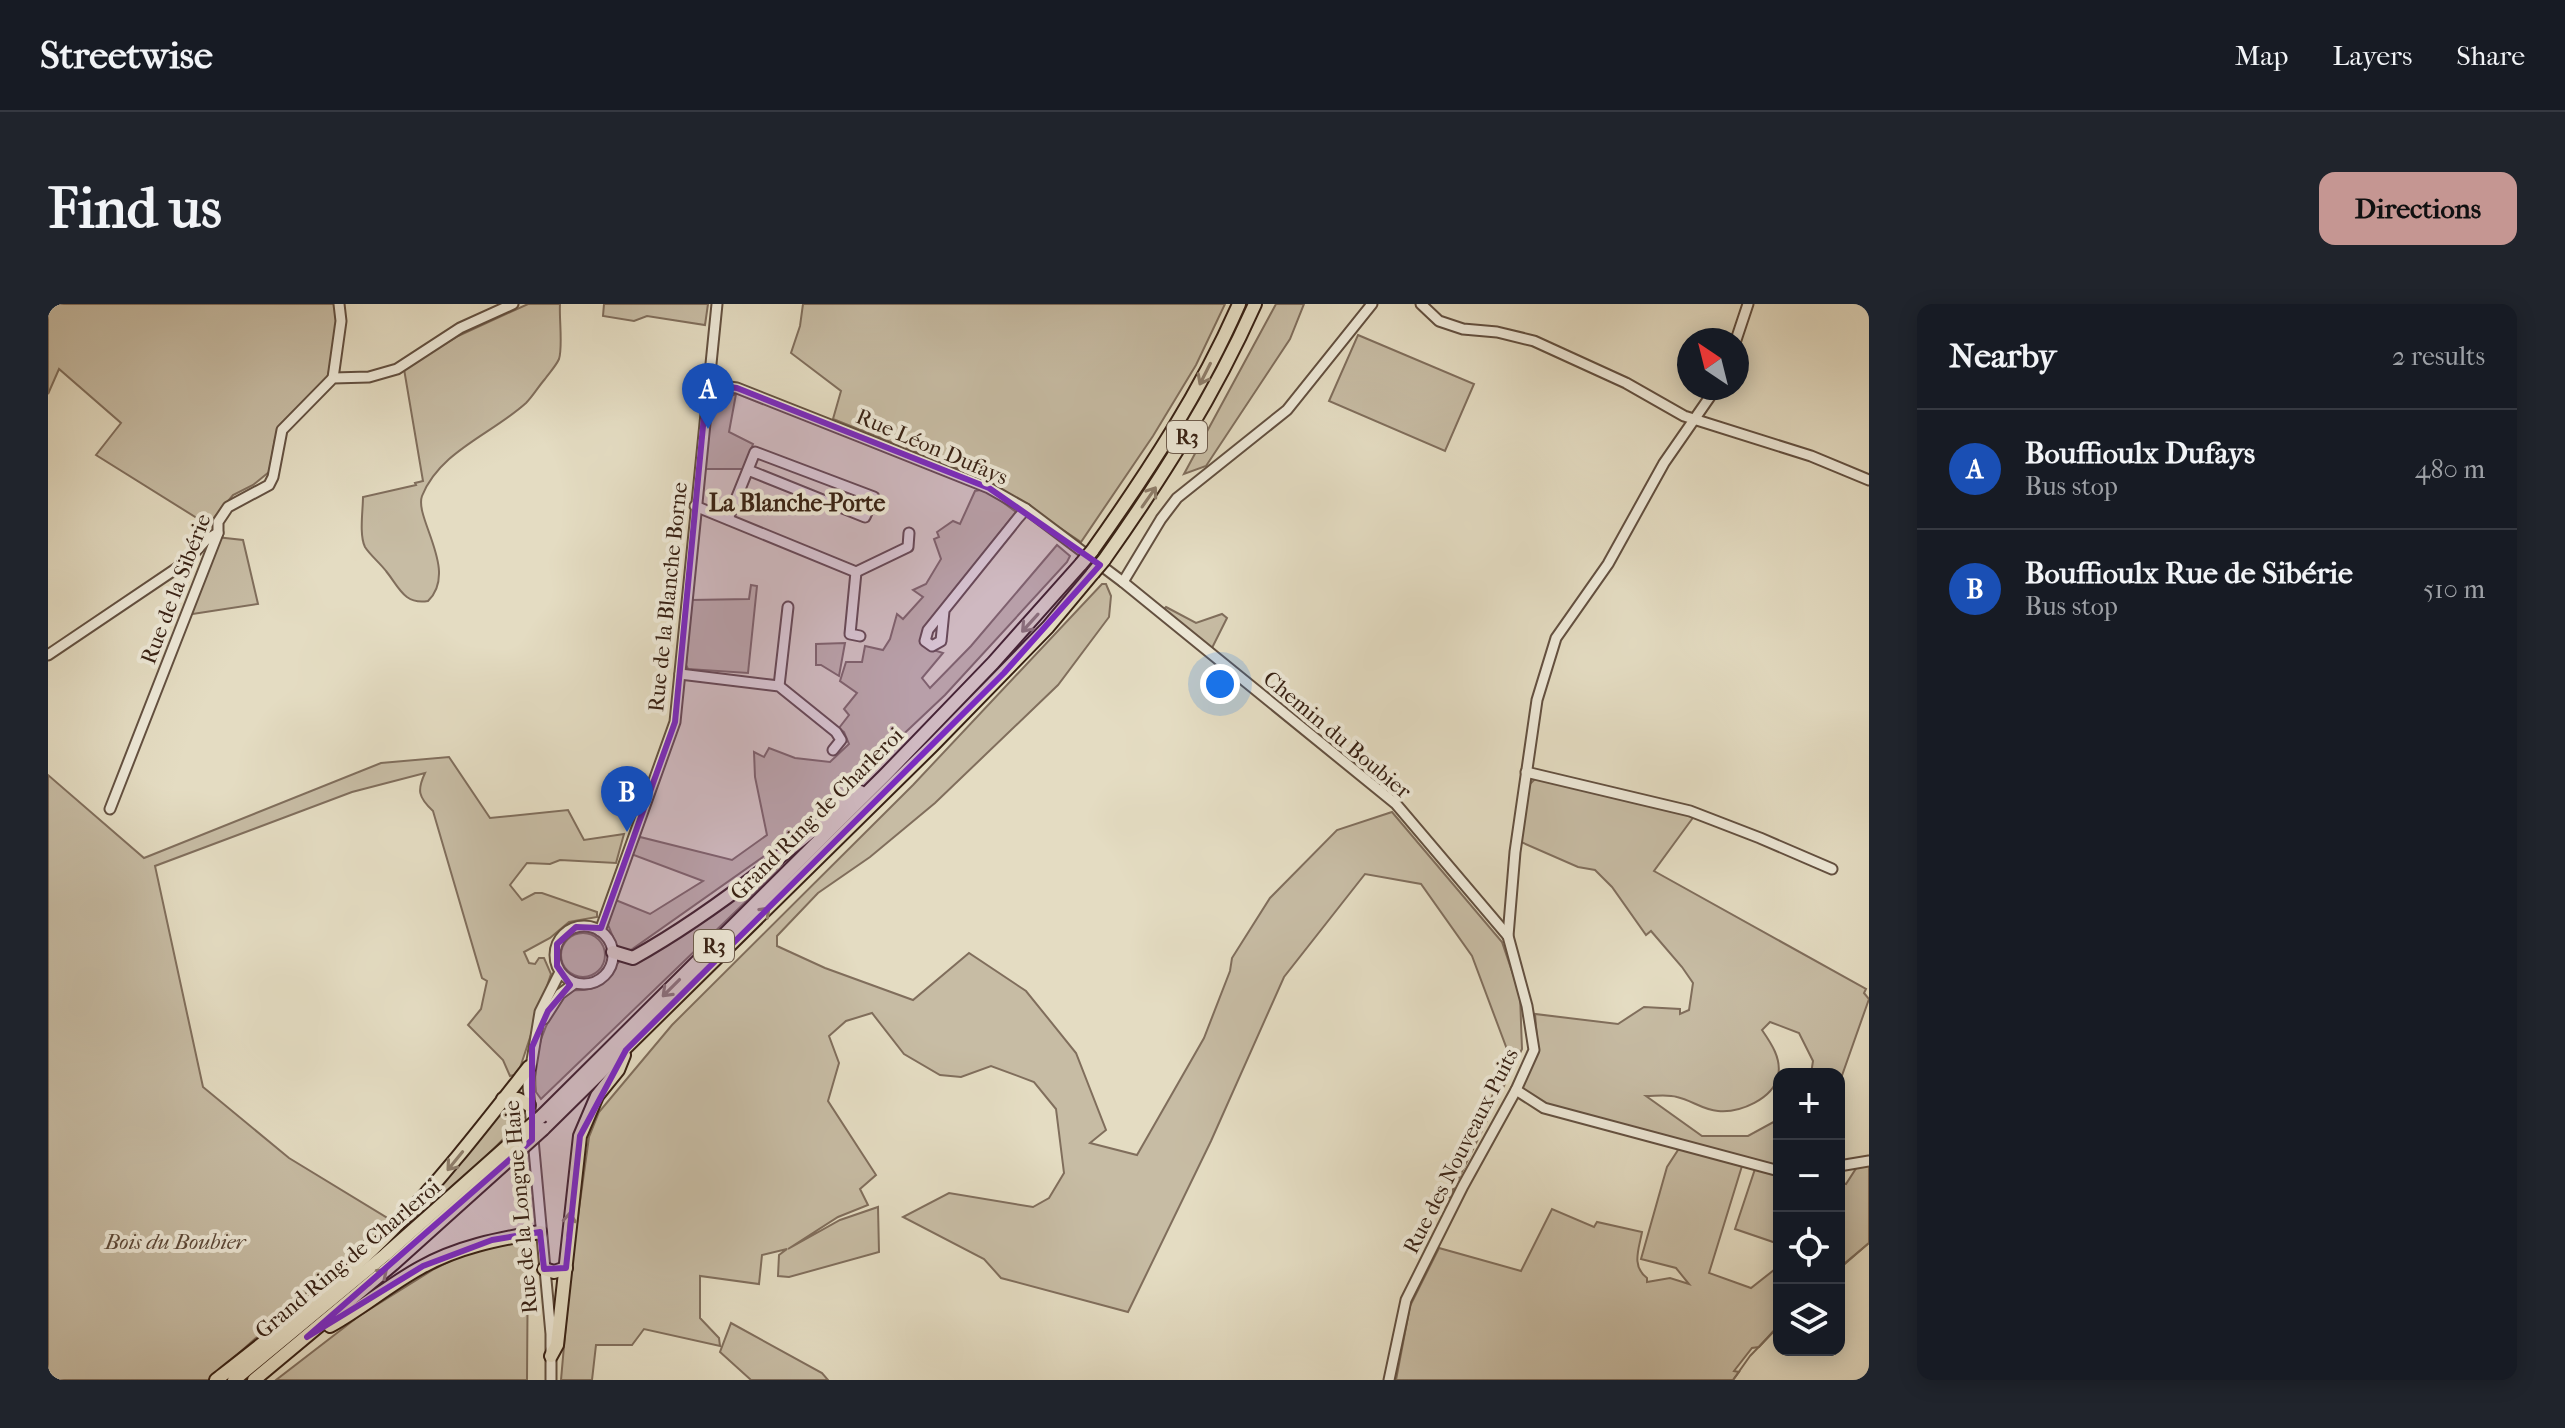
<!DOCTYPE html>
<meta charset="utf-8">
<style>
body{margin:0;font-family:"IM FELL French Canon",serif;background:#20242c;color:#f1f3f6}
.controls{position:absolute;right:24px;bottom:24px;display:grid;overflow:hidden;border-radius:16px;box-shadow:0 4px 20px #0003}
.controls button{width:72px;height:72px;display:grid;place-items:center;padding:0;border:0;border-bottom:2px solid #363941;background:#171b24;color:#f1f3f6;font:40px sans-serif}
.compass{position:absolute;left:1629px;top:24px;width:72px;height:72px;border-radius:50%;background:#171b24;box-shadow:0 4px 20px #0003;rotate:325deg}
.you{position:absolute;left:1172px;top:380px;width:28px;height:28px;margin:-20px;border:6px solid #fff;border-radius:50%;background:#1a73e8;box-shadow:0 0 0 12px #1a73e833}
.badge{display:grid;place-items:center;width:52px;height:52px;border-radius:50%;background:#c59692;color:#fff;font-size:26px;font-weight:700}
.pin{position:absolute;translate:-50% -66px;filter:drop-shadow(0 2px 4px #0008)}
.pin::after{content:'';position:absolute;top:42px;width:28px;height:24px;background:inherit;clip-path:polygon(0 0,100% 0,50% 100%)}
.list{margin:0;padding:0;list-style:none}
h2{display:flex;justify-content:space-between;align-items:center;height:104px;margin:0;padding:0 32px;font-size:34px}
h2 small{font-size:26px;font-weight:400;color:#9ea1a6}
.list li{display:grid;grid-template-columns:52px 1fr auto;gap:24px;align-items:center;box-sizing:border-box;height:120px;padding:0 32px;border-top:2px solid #363941}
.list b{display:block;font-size:30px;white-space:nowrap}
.list p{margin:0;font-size:26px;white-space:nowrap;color:#9ea1a6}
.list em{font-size:26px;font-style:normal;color:#9ea1a6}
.icon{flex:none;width:44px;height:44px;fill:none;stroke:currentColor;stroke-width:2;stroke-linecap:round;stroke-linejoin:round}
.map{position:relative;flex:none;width:1821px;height:1076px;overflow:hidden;border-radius:16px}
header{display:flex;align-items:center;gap:48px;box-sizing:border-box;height:112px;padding:0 40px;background:#171b24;border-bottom:2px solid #363941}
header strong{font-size:38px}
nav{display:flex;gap:44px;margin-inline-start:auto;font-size:28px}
.intro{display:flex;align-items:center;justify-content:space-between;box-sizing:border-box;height:192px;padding:0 48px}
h1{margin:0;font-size:56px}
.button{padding:20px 36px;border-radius:16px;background:#c59692;color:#111;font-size:28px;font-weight:700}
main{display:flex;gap:48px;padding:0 48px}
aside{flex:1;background:#171b24;border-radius:16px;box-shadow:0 4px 20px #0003}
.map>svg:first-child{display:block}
</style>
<header>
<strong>Streetwise</strong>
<nav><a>Map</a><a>Layers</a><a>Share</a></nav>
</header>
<div class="intro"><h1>Find us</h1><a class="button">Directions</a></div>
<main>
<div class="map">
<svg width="1821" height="1076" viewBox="0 0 1821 1076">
<rect width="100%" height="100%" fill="#e4dcc2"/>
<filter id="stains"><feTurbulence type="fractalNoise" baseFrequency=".0025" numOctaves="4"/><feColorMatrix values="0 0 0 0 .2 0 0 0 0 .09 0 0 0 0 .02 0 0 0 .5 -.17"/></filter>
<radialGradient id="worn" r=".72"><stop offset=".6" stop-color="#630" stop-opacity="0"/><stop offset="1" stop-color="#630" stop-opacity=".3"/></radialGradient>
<g fill="#c7bca4" stroke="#806e5c" stroke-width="2">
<polygon points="0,0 287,0 290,16 280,72 227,135 221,168 205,181 185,191 160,221 48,151 73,119 11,65 0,90"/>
<path d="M 480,0 L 512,0 C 511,14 515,43 511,55 C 508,62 501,69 497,75 C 490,83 485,92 478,99 C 444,130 392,147 374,192 C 366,214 411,267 380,297 C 356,301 351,283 338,267 C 332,259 322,251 317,243 C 311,231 315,206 315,193 L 368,181 L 367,179 L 375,177 L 356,65 L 410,32 Z"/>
<polygon points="556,0 660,0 657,21 599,12 586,17 555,12"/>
<polygon points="755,0 1177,0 1148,61 1105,132 1033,238 943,178 785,115 793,87 743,49 752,22"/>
<polygon points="1228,0 1256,0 1242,35 1158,162 1136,170"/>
<polygon points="1310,31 1426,80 1397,147 1281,97"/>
<polygon points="688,90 681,128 705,140 696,165 654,165 662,104 675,95"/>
<polygon points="937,185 968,208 877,324 882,345 895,349 874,374 882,384 923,342 1009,241 1022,252 1019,258 897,391 756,524 580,648 569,643 560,621 565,595 602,610 655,577 583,550 592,533 684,556 719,531 707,473 706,448 716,453 721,444 747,454 782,458 801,440 796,428 791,424 801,411 796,405 809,389 792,377 798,358 814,358 817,342 835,346 842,335 849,310 855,315 875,293 865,286 878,280 893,255 886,235 891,233 889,228 905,217 912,220 927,187"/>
<polygon points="168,233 195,236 210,300 138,311"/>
<polygon points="1054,280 1058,280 1063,292 1061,313 1010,381 887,499 822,553 770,589 729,632 729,642 777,664 865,696 921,649 978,687 1028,749 1058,826 1042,839 1089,851 1156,734 1182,667 1184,654 1222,594 1289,526 1344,508 1454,638 1472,691 1474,745 1401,894 1430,831 1460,748 1424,652 1373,580 1317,570 1236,673 1163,837 1080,1008 953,974 936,955 855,913 901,889 985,903 1001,894 1016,869 1008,805 986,778 943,762 913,773 892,771 856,750 824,709 798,717 781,732 791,759 780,797 828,871 812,885 820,901 790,913 740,945 792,916 830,903 831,948 741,973 730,972 731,951 739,945 714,951 711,980 652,972 652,1014 671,1034 672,1042 596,1025 584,1041 548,1041 544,1076 513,1076 523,962 541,833 551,808 624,721 865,481"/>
<polygon points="703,281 709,282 700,369 640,365 638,361 643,296 701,295"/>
<polygon points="1118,303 1148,319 1174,310 1179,314 1163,346 1114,307"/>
<polygon points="797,339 791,372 773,361 768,361 768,340"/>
<path d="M 401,453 L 442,514 L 520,506 L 536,536 L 576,530 L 568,559 L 512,556 L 502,560 L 479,559 L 462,581 L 474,596 L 487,589 L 494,589 L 549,608 L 549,613 L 521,618 L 502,634 L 476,648 L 481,659 L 487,660 L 491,654 L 496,654 L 503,670 L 470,770 L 462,772 L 455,756 L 420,721 L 433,705 L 439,677 L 434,674 L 385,507 C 370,493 369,486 377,469 L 304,488 L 107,562 L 155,783 L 241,854 L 341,915 L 161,1076 L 0,1076 L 0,471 L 96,554 L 333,459 Z"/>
<path d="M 1488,474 L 1647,511 L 1606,567 L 1818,685 L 1816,689 L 1821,695 L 1791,780 L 1791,770 L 1763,770 L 1765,757 L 1751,729 L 1722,718 L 1714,726 C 1723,739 1734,755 1730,772 C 1725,795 1692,809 1670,807 C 1655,806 1643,796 1629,793 C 1620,790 1608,792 1598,792 L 1654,832 L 1700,832 L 1731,815 L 1731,865 L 1496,801 L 1473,785 L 1490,746 L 1487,710 L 1570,720 L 1596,703 L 1632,705 L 1632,710 L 1641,706 L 1645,679 L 1634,663 L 1603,627 L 1598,631 L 1564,583 L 1547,566 L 1530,563 L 1473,538 L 1481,481 Z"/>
<path d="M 734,555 L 736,561 L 493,795 L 488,788 C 484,749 496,717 520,686 C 556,688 553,679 573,655 L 583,659 Z"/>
<circle cx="535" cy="651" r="22"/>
<path d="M 466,799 L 475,808 C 464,836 373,911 345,930 L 456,801 Z"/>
<path d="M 1632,843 L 1694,862 L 1661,969 L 1703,984 L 1731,962 L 1731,1021 L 1711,1043 L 1704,1044 L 1686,1067 L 1691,1068 L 1685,1076 L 1348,1076 L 1362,1002 L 1391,944 L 1473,967 L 1504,905 L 1546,923 L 1549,918 L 1594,928 C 1591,945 1583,962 1599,974 L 1599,978 L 1622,974 L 1641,980 L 1628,964 L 1593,955 L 1619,863 Z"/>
<polygon points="1821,861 1821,939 1791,964 1791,878 1798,880 1809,863"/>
<polygon points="1707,865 1731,870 1731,940 1687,925"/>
<polygon points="480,937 479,1076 228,1076 311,1012 386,965 436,940"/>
<polygon points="683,1019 774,1069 780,1076 703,1076 672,1048"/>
</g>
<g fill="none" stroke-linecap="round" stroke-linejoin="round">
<g stroke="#7c6b59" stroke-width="2">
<polyline points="1791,965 1821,939"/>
<polyline points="1685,1076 1702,1052 1731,1022"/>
</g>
<g stroke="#635040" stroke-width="13">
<g id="minor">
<polyline points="1373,0 1391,17 1415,25 1449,28 1486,37 1578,79 1636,112 1763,152 1821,176"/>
<polyline points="1688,36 1700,0"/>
<polyline points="285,74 293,17 291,0"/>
<polyline points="659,80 689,84 818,135 941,184 978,205 1075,278 1348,500 1460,632"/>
<polyline points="647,202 808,268 860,243 861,229"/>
<polyline points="680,215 707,148 826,193 817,213 700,166"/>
<polyline points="808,268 802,330 812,332"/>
<polyline points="1075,278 1113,215 1129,194 1239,106 1324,0"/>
<polyline points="896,307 893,337 884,342 877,337 880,326 970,214 978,205"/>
<polyline points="0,351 138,258 158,236 170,229"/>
<polyline points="632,370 731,382 788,428 793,436 785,446"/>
<polyline points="731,382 740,303"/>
<polyline points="1478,468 1642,507 1712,534 1784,565"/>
<polyline points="62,505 170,229 170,218 180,203 221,181 225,173 234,126 285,74 321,73 349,65 412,24 465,0"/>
<circle cx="536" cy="651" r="29"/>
<polyline points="552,627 627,418 669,0"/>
<polyline points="496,715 512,690 527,679"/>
<polyline points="1468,786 1496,804 1731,867"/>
<polyline points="1791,862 1821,857"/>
<polyline points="503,1076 503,1030 480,781 492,708 512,668"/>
<polyline points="1341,1076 1358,996 1415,882 1468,786 1486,746 1479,702 1460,632 1467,548 1489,396 1508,334 1560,260 1616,159 1668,84"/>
</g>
</g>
<g stroke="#382114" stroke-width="16">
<g id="highway">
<path d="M 1044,247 C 1100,168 1152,89 1191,0"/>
<path d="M 1056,256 C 1114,174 1166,92 1207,0"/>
<path d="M 565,648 L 585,654 C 637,625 692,585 739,547 C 764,528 786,506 812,488"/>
<polyline points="455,795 470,795 481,801"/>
<polyline points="494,812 837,471 945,359 1033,260"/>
<polyline points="495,825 885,441 1000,323 1045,269"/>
<polyline points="496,965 506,968 518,964"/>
<path d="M 282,1022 C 313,1005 341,981 372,964 C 409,943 450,935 492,928"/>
<polyline points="503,1052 509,1041 532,832 549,792 570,766 576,751"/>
<path d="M 168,1076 C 228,1029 290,981 344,926 C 394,875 437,819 481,763"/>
<polyline points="186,1076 337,951 473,830"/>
<polyline points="206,1076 345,960 474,844"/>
</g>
</g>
<use href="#minor" stroke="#ede8d7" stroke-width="9"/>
<use href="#highway" stroke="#e4dcc2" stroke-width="12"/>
<g stroke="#382114" stroke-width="16" stroke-linecap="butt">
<g id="highway-bridge">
<polyline points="1033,260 1044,247"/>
<polyline points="1045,269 1056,256"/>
<polyline points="473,830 494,812"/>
<polyline points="474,844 495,825"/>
</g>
</g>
<use href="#highway-bridge" stroke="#e4dcc2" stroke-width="12"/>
</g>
<defs><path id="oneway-shaft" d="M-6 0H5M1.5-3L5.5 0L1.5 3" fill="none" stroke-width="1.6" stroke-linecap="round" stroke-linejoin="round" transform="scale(2)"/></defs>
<g stroke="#8e7e6b">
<use href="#oneway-shaft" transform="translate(1157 70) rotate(117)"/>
<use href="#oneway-shaft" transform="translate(1101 193) rotate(-55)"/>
<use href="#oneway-shaft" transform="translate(982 319) rotate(132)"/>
<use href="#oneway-shaft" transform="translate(713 612) rotate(-45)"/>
<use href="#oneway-shaft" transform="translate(623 684) rotate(135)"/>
<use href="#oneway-shaft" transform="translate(407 857) rotate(129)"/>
<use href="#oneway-shaft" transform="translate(521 920) rotate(-85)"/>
<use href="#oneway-shaft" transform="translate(330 973) rotate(-41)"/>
</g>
<path fill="#7b2cbf" fill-opacity="0.2" stroke="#7b2cbf" stroke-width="6" stroke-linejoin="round" d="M 659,80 L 689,84 L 941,184 L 1052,261 L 956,369 L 578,746 L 532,832 L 518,964 L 496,965 L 492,928 L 444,936 L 375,962 L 259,1033 L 484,836 L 484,743 L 500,707 L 522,681 L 509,662 L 509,640 L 528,623 L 553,624 L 627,418 Z"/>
<g text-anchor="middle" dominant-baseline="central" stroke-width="8" stroke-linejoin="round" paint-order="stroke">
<g fill="#ede8d7" stroke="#6e5d4e" stroke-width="2">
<rect x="1119" y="117" width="40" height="32" rx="6"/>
<rect x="646" y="626" width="40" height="32" rx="6"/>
</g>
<g font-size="20" font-weight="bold" fill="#382114">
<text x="1139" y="133">R3</text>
<text x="666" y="642">R3</text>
</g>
<g font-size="22" fill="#382114" stroke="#ede8d7">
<text transform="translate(884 143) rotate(23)">Rue Léon Dufays</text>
<text transform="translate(128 285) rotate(-69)">Rue de la Sibérie</text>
<text transform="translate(620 293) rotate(-84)">Rue de la Blanche Borne</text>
<text transform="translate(1289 431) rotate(40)">Chemin du Boubier</text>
<text transform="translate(769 510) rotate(-45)">Grand Ring de Charleroi</text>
<text transform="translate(1413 847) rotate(-63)">Rue des Nouveaux Puits</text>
<text transform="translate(473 903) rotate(-95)">Rue de la Longue Haie</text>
<text transform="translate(300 955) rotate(-40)">Grand Ring de Charleroi</text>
</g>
<g font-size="22" font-style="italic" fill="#5c4838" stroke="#ede8d7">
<text x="127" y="938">Bois du Boubier</text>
</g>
<g font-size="24" font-weight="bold" fill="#382114" stroke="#ede8d7">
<text x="749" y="199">La Blanche-Porte</text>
</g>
</g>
<rect width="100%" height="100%" filter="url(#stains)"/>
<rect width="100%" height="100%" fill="url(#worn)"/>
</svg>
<div class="controls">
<button>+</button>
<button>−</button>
<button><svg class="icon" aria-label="locate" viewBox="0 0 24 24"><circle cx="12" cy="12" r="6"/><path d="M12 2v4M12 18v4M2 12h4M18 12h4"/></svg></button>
<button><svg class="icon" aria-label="layers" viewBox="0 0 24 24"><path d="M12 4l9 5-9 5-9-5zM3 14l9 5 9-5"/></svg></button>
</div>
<svg class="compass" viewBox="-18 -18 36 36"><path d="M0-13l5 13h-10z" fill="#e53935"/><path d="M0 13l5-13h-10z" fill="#9ea1a6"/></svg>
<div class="you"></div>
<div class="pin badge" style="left:660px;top:125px;background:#1a4fb4">A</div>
<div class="pin badge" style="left:579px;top:528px;background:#1a4fb4">B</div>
</div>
<aside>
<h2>Nearby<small>2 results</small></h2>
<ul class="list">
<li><span class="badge" style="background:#1a4fb4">A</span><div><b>Bouffioulx Dufays</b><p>Bus stop</p></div><em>480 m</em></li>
<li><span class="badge" style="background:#1a4fb4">B</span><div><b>Bouffioulx Rue de Sibérie</b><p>Bus stop</p></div><em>510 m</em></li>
</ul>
</aside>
</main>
